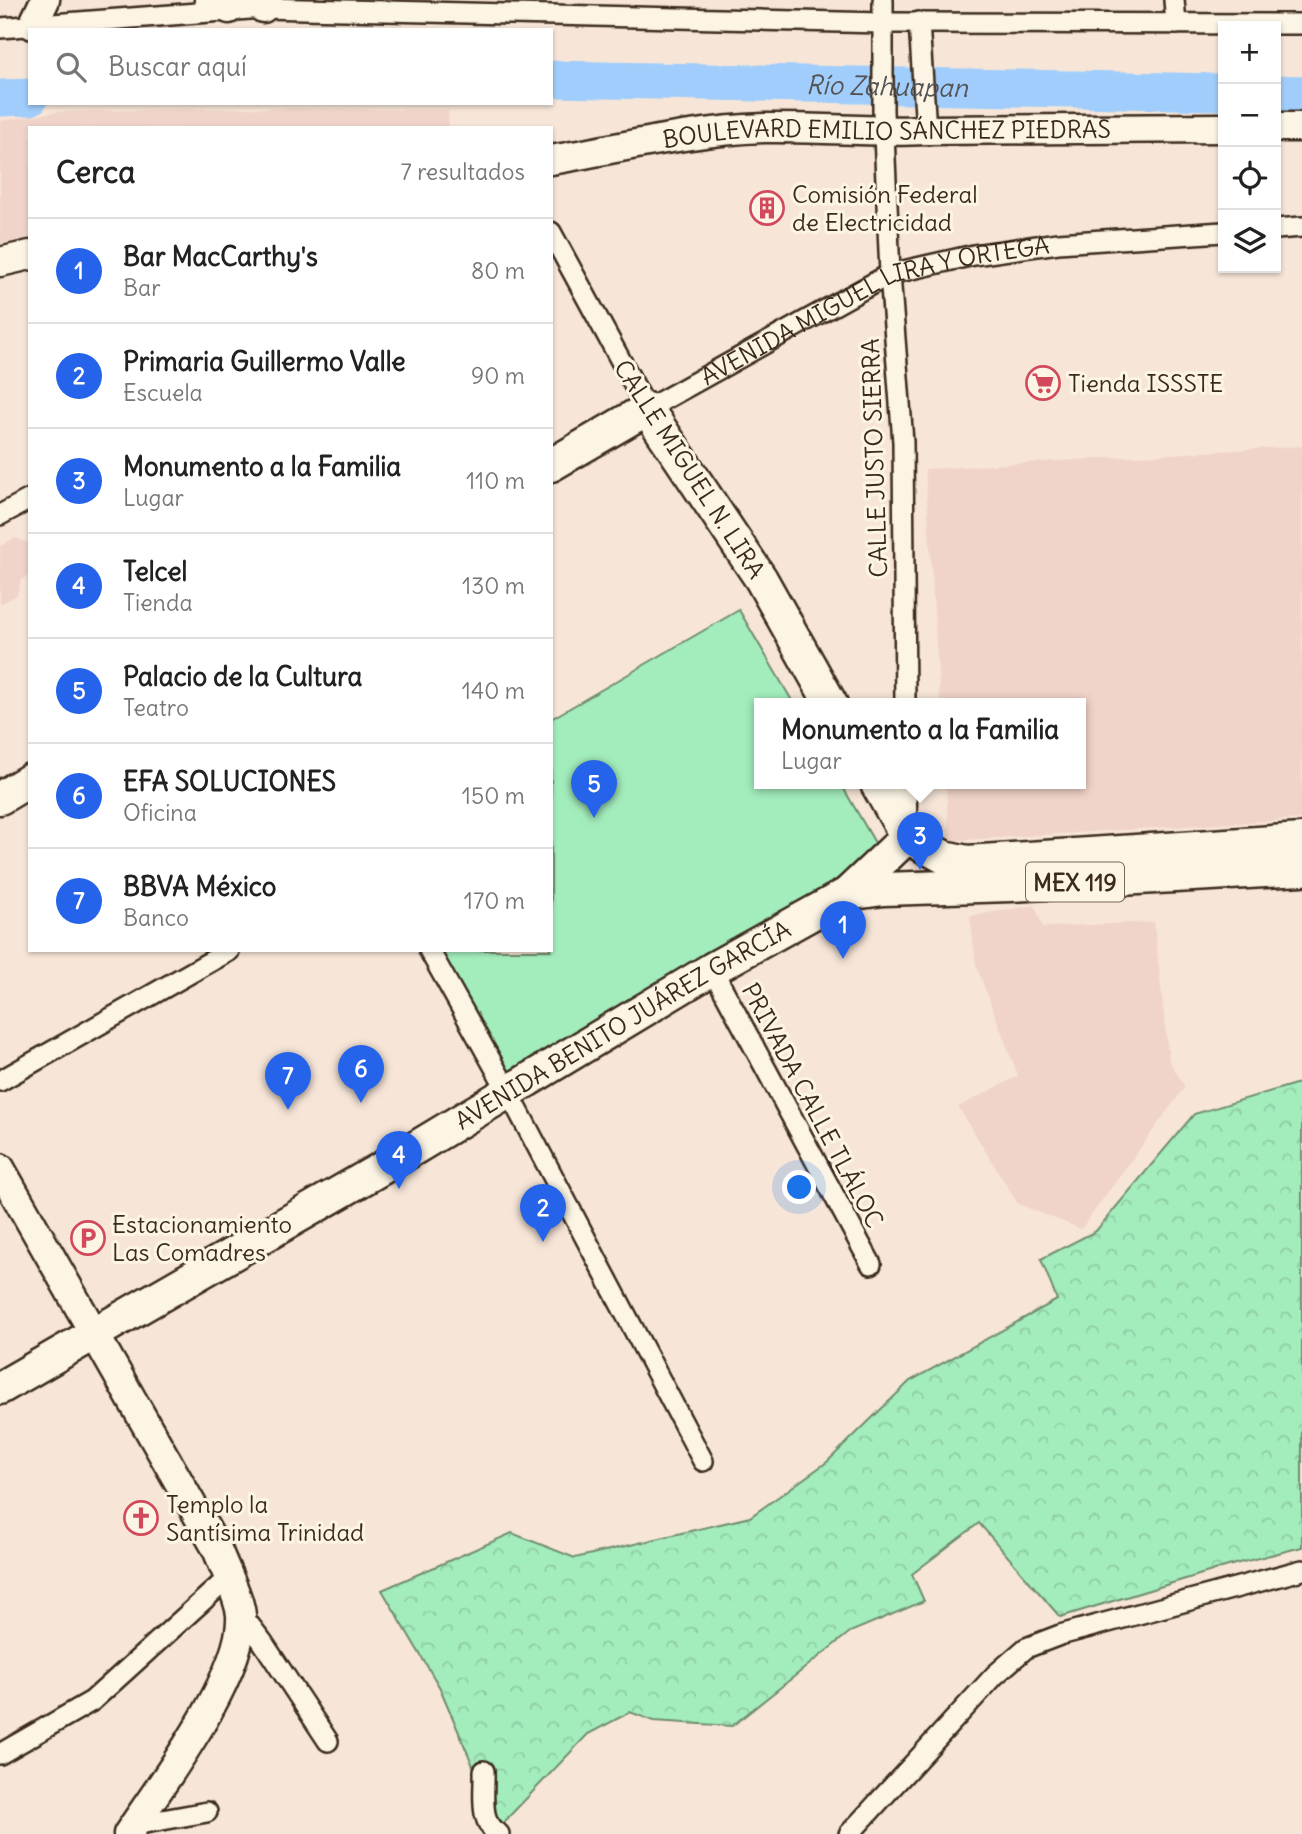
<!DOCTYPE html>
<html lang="es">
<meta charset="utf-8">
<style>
body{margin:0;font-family:Delius,sans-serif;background:#f6f6f6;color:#222}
.controls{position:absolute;right:21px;top:21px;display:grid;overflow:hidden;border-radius:0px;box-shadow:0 2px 5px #0004}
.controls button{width:63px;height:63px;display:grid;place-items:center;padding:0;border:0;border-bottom:2px solid #e0e0e0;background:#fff;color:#222;font:35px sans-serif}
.you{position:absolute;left:800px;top:1188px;width:24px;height:24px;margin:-18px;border:5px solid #fff;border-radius:50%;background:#1a73e8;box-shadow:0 0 0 10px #1a73e833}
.badge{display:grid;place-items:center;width:46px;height:46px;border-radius:50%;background:#2563eb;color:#fff;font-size:23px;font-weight:700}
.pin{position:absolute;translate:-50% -58px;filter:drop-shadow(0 2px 4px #0008)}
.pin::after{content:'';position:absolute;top:37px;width:24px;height:21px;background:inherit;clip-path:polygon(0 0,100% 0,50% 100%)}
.popup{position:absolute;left:754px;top:698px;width:332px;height:91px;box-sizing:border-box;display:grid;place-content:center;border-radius:0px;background:#fff;filter:drop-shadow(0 2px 5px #0005);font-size:23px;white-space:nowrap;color:#767676}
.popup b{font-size:26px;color:#222}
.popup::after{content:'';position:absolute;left:50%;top:100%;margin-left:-14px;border:14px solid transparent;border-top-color:#fff}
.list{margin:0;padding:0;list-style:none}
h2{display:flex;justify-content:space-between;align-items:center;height:91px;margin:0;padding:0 28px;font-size:30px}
h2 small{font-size:23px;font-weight:400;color:#767676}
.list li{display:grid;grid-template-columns:46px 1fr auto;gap:21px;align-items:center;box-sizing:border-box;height:105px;padding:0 28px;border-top:2px solid #e0e0e0}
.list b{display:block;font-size:26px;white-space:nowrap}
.list p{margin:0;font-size:23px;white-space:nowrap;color:#767676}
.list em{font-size:23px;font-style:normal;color:#767676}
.icon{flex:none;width:38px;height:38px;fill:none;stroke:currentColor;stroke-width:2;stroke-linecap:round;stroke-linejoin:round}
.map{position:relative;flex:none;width:1302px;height:1834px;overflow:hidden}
.search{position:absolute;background:#fff;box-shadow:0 2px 5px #0004;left:28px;top:28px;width:525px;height:77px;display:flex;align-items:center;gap:18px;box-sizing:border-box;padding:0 24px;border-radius:0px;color:#767676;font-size:26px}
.panel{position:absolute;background:#fff;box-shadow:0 2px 5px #0004;left:28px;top:126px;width:525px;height:826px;border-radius:0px}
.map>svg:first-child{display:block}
</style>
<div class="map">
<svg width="1302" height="1834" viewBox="0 0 1302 1834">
<defs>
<pattern id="forest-crowns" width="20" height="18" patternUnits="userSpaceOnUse" patternTransform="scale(1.75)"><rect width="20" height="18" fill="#a3edbc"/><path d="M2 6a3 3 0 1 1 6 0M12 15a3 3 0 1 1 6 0" fill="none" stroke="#8dcba1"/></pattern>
</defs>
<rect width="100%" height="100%" fill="#f7e6d8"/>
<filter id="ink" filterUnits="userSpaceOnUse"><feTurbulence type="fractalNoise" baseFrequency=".0143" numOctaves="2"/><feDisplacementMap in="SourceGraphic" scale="14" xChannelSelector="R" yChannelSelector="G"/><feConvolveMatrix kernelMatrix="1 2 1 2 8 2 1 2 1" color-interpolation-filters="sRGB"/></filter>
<g filter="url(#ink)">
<g fill="#f1d4c9">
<polygon points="239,108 448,110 449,128 30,128 30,238 0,244 0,121 55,112"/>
<polygon points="1302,446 1302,819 949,841 946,784 1081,784 1081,704 940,704 925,469"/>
<polygon points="15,538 30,543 30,575 21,580 17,595 0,604 0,546"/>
<polygon points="1035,905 1043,927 1154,922 1169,1060 1185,1087 1081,1229 1018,1204 958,1107 1018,1076 976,965 970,916"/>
</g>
<polygon fill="url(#forest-crowns)" stroke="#6f8c6d" stroke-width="2" points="1302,1082 1302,1547 1235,1564 1060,1617 979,1523 912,1574 924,1601 850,1632 732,1726 654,1721 630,1712 588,1734 499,1827 440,1688 382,1590 512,1533 575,1558 750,1517 827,1462 910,1381 1057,1300 1041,1259 1096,1231 1194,1114"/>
<polygon fill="#a3edbc" stroke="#6f8c6d" stroke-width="2" points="739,610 794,704 759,704 759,784 841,784 882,855 509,1071 438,950 551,950 551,719"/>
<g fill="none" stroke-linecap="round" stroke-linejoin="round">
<g stroke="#a0cdfb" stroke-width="37">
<path id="s1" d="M 551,79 L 1223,92"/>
<polyline points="1276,93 1302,94"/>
<polyline points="0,98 30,97"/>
</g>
<g stroke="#3b2a1e" stroke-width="24">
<g id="street">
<polyline points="883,0 883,111 890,274 903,442 905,704"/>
<polyline points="1174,0 1176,24"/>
<polyline points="919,22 926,130"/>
<polyline points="0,28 263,8 883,23 1302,24"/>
<polyline points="1276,229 1302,227"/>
<path id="s2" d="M 551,232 L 647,409 L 890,274 L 974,255 L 1058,243 L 1223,232"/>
<polyline points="0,515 30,499"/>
<polyline points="906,784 907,829"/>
<polyline points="429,950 509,1093 703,1461"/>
<polyline points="712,969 871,1264"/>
<polyline points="0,1081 229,951"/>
<polyline points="241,1614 262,1641 328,1741"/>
<polyline points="0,1754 92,1701 229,1577"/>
<path d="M 484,1771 C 485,1791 478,1824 499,1834"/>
<polyline points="134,1825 207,1812"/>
<polyline points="849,1834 995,1675 1026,1648 1060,1635 1302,1570"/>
</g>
</g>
<g stroke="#3b2a1e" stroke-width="33">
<g id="secondary">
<polyline points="209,0 229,9"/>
<polyline points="261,0 263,8"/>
<polyline points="33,25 45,0"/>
<polyline points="1276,127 1302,127"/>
<path id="s3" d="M 551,160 C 619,148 696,130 764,128 C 818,127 871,133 926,130 L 1223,128"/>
<polyline points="0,262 30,255"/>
<path d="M 0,1168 L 217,1549 C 224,1568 239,1596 241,1615 C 244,1675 162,1783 128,1834"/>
</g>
</g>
<g stroke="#3b2a1e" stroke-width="37">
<g id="primary">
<polyline points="551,465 647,409 761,579 831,704"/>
<polyline points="877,784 907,837"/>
<polyline points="0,798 30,780"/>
<polyline points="907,837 944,857 967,862 1302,840"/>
<polyline points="847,894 883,889 1011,885 1302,869"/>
<path id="s4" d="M 0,1388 L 382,1168 L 712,969 L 847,894 L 907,837"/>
</g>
</g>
<use href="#street" stroke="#fcf5e5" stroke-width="19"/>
<use href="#secondary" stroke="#fcf5e5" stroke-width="28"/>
<use href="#primary" stroke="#fcf5e5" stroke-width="32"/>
</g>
</g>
<defs>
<g id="building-ring" transform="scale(1.75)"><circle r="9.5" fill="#fcf5e5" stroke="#d1495b" stroke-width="1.5"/><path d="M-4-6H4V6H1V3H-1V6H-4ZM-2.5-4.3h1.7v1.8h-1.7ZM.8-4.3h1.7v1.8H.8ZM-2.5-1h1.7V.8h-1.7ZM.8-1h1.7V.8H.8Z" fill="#d1495b"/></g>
<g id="supermarket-ring" transform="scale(1.75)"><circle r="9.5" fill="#fcf5e5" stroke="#d1495b" stroke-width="1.5"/><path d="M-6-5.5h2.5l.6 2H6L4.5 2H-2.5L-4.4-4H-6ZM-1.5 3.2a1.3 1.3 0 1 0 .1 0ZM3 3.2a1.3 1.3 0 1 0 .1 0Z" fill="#d1495b"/></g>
<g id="parking-ring" transform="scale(1.75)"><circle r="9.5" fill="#fcf5e5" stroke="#d1495b" stroke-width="1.5"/><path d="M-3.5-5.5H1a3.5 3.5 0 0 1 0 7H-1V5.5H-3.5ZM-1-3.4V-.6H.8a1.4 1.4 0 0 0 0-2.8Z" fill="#d1495b"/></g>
<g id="church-ring" transform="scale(1.75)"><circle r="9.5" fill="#fcf5e5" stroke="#d1495b" stroke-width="1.5"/><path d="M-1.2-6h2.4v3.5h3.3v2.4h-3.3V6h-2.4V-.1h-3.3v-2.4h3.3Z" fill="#d1495b"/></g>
</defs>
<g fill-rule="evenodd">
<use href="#building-ring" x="767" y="208"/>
<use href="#supermarket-ring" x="1043" y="383"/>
<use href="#parking-ring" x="88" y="1238"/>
<use href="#church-ring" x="141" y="1518"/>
</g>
<g text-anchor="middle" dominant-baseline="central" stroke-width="6" stroke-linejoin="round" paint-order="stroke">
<rect fill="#fcf5e5" stroke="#75675a" stroke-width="2" x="1026" y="862.5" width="98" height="39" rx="5"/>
<g font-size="23" font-weight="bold" fill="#3b2a1e">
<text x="1075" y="882">MEX 119</text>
</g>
<g font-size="24" fill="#3b2a1e" stroke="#fcf5e5">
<text stroke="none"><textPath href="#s3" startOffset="338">BOULEVARD EMILIO SÁNCHEZ PIEDRAS</textPath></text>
<text stroke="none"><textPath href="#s2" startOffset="453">AVENIDA MIGUEL LIRA Y ORTEGA</textPath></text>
<text transform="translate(874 458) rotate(-92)">CALLE JUSTO SIERRA</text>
<text transform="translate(690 469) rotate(57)">CALLE MIGUEL N. LIRA</text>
<text stroke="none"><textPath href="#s4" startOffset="721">AVENIDA BENITO JUÁREZ GARCÍA</textPath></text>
<text transform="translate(813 1105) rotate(62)">PRIVADA CALLE TLÁLOC</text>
</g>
<g font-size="24" fill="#3b2a1e" stroke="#fcf5e5" text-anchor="start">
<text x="792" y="194">Comisión Federal<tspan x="792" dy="28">de Electricidad</tspan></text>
<text x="1068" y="383">Tienda ISSSTE</text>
<text x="112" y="1224">Estacionamiento<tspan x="112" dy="28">Las Comadres</tspan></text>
<text x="166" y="1504">Templo la<tspan x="166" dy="28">Santísima Trinidad</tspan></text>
</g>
<g font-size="26" font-style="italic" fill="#545355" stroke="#fcf5e5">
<text stroke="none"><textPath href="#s1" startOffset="336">Río Zahuapan</textPath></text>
</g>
</g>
</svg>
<div class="controls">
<button>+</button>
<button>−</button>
<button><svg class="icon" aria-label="locate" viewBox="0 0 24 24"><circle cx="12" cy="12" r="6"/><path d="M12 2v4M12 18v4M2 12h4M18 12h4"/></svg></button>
<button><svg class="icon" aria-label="layers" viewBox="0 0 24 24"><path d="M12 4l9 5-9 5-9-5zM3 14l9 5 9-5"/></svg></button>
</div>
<div class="you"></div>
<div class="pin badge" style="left:843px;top:959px">1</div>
<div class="pin badge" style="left:543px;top:1242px">2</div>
<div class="pin badge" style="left:920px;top:870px">3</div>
<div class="popup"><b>Monumento a la Familia</b>Lugar</div>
<div class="pin badge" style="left:399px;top:1189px">4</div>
<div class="pin badge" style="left:594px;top:818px">5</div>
<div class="pin badge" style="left:361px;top:1103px">6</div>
<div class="pin badge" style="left:288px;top:1110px">7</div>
<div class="search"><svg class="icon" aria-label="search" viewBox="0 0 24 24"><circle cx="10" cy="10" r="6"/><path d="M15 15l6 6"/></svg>Buscar aquí</div>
<section class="panel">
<h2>Cerca<small>7 resultados</small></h2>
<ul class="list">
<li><span class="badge">1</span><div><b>Bar MacCarthy's</b><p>Bar</p></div><em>80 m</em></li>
<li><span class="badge">2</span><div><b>Primaria Guillermo Valle</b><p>Escuela</p></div><em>90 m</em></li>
<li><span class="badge">3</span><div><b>Monumento a la Familia</b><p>Lugar</p></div><em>110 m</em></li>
<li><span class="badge">4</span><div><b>Telcel</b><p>Tienda</p></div><em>130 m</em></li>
<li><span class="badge">5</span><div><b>Palacio de la Cultura</b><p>Teatro</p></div><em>140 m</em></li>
<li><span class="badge">6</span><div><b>EFA SOLUCIONES</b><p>Oficina</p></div><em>150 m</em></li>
<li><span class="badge">7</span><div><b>BBVA México</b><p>Banco</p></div><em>170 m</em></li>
</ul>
</section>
</div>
